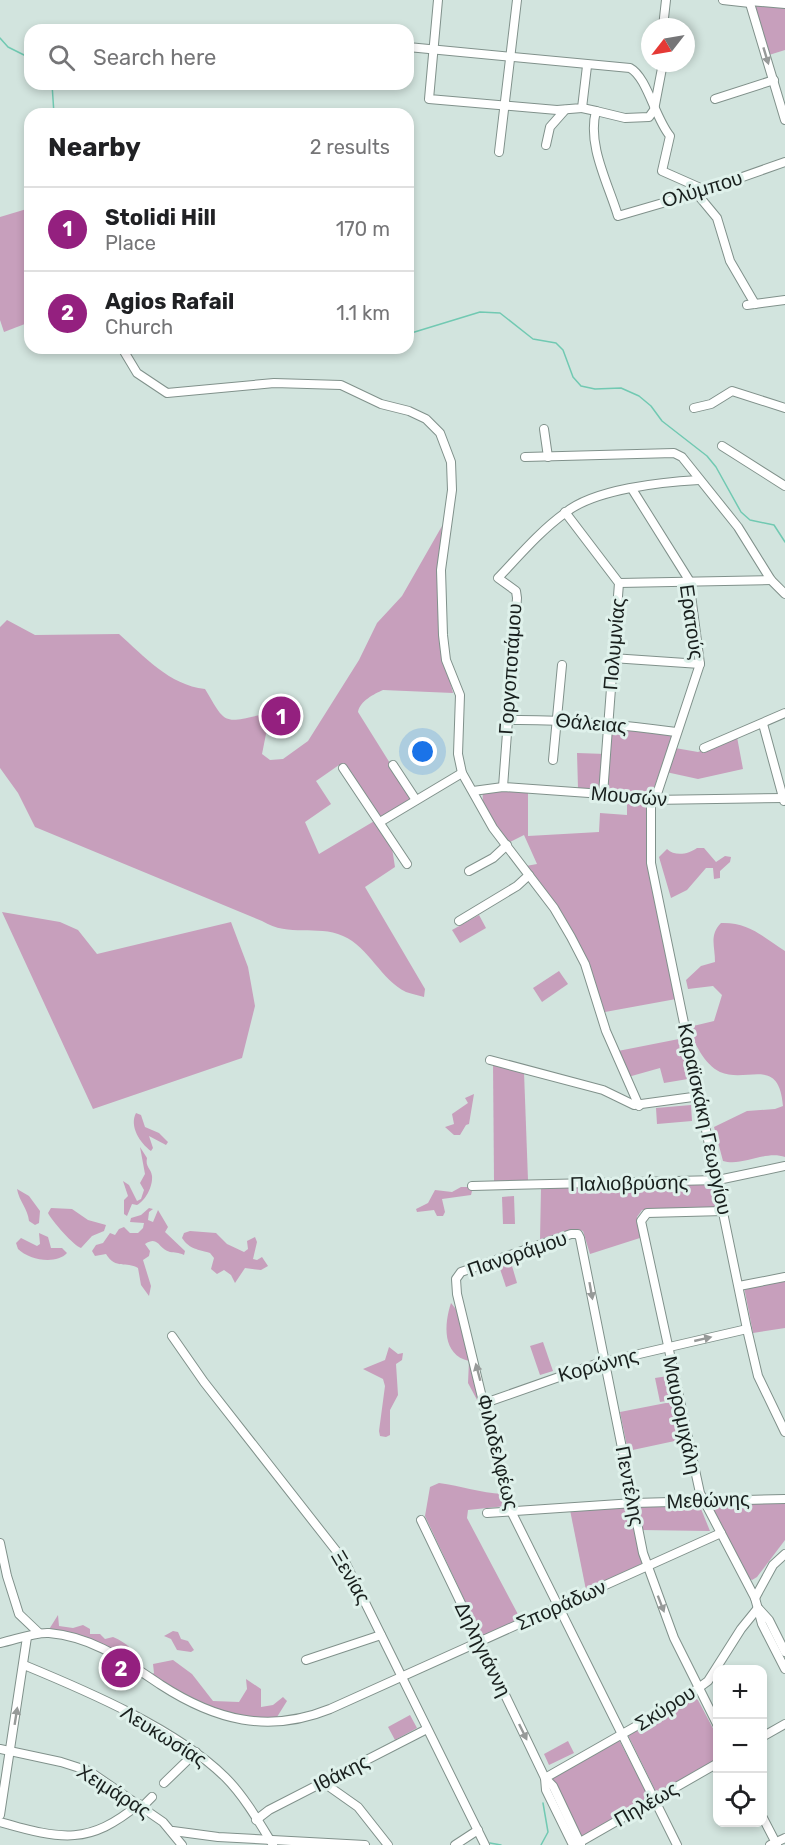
<!DOCTYPE html>
<meta charset="utf-8">
<style>
body{margin:0;font-family:Rubik,sans-serif;background:#f2f2f2;color:#202124}
.controls{position:absolute;right:18px;bottom:18px;display:grid;overflow:hidden;border-radius:12px;box-shadow:0 3px 9px #0003}
.controls button{width:54px;height:54px;display:grid;place-items:center;padding:0;border:0;border-bottom:2px solid #e0e0e0;background:#fff;color:#202124;font:30px sans-serif}
.compass{position:absolute;left:641px;top:18px;width:54px;height:54px;border-radius:50%;background:#fff;box-shadow:0 3px 9px #0003;rotate:239deg}
.you{position:absolute;left:423px;top:752px;width:21px;height:21px;margin:-15px;border:4px solid #fff;border-radius:50%;background:#1a73e8;box-shadow:0 0 0 9px #1a73e833}
.badge{display:grid;place-items:center;width:39px;height:39px;border-radius:50%;background:#94207f;color:#fff;font-size:20px;font-weight:700}
.pin{position:absolute;translate:-50% -50%;border:3px solid #fff;box-shadow:0 2px 6px #0006}
.list{margin:0;padding:0;list-style:none}
h2{display:flex;justify-content:space-between;align-items:center;height:78px;margin:0;padding:0 24px;font-size:26px}
h2 small{font-size:20px;font-weight:400;color:#757577}
.list li{display:grid;grid-template-columns:39px 1fr auto;gap:18px;align-items:center;box-sizing:border-box;height:84px;padding:0 24px;border-top:2px solid #e0e0e0}
.list b{display:block;font-size:22px;white-space:nowrap}
.list p{margin:0;font-size:20px;white-space:nowrap;color:#757577}
.list em{font-size:20px;font-style:normal;color:#757577}
.icon{flex:none;width:33px;height:33px;fill:none;stroke:currentColor;stroke-width:2;stroke-linecap:round;stroke-linejoin:round}
.map{position:relative;flex:none;width:785px;height:1845px;overflow:hidden}
.search{position:absolute;background:#fff;box-shadow:0 3px 9px #0003;left:24px;top:24px;width:390px;height:66px;display:flex;align-items:center;gap:15px;box-sizing:border-box;padding:0 21px;border-radius:18px;color:#757577;font-size:22px}
.panel{position:absolute;background:#fff;box-shadow:0 3px 9px #0003;left:24px;top:108px;width:390px;height:246px;border-radius:18px}
.map>svg:first-child{display:block}
</style>
<div class="map">
<svg width="785" height="1845" viewBox="0 0 785 1845">
<rect width="100%" height="100%" fill="#d2e4de"/>
<g fill="#c79fbc">
<polygon points="752,0 785,0 785,50 769,55"/>
<polygon points="30,208 30,322 4,332 0,320 0,217"/>
<path d="M 442,526 L 437,582 L 440,641 L 453,693 L 383,690 C 374,694 360,701 358,712 L 413,800 L 382,819 L 345,766 L 339,765 L 316,781 L 331,804 L 305,822 L 319,854 L 376,820 L 392,848 L 395,867 L 365,887 L 425,989 L 424,997 C 418,995 411,994 406,992 C 381,980 369,947 343,936 C 316,924 290,938 262,921 L 35,827 L 18,793 L 0,768 L 0,627 L 7,620 L 35,635 L 119,634 C 144,656 169,685 205,689 C 226,724 222,724 264,714 L 268,724 L 262,754 L 270,760 L 283,759 L 308,741 L 359,660 L 377,623 L 402,596 Z"/>
<polygon points="607,729 673,733 651,797 578,788 577,753 606,754"/>
<polygon points="737,737 743,769 698,779 666,772 675,748 698,752"/>
<path d="M 489,790 L 528,791 L 528,836 L 599,832 L 600,813 L 627,815 L 627,798 L 646,802 L 648,863 L 676,999 L 605,1012 L 591,972 L 526,866 L 537,864 L 524,835 L 508,843 C 498,829 480,811 483,793 Z"/>
<path d="M 697,848 L 704,848 L 716,862 L 725,856 L 731,857 L 730,862 L 720,871 L 720,878 L 714,879 L 713,868 L 706,868 L 687,890 L 671,898 L 659,857 L 667,849 C 675,857 689,854 697,848 Z"/>
<polygon points="2,912 60,922 78,930 97,954 231,922 248,967 255,1006 242,1058 93,1109"/>
<polygon points="479,915 486,928 460,943 452,930"/>
<path d="M 721,923 C 749,922 763,937 785,951 L 785,1157 C 765,1150 742,1167 723,1161 L 714,1127 L 747,1111 L 775,1109 L 783,1106 C 779,1055 747,1084 720,1072 C 704,1064 694,1043 689,1027 L 714,1021 L 722,995 L 713,986 L 688,989 L 686,980 L 701,966 L 715,962 C 715,946 709,935 721,923 Z"/>
<polygon points="559,971 568,984 542,1002 533,988"/>
<polygon points="684,1038 694,1078 664,1083 660,1068 628,1077 618,1051"/>
<polygon points="493,1062 524,1072 528,1180 494,1181"/>
<polygon points="474,1094 469,1124 466,1125 460,1135 454,1135 445,1127 454,1124 452,1114 468,1103 465,1098"/>
<polygon points="691,1105 692,1121 657,1124 656,1108"/>
<path d="M 136,1113 L 141,1115 L 145,1127 L 159,1133 L 168,1142 L 166,1145 L 149,1136 L 153,1148 L 151,1151 C 140,1143 129,1126 136,1113 Z"/>
<path d="M 140,1147 L 147,1158 C 145,1167 151,1168 152,1176 C 153,1187 145,1201 137,1205 L 132,1204 L 127,1216 L 124,1214 L 124,1200 L 128,1196 L 123,1181 L 129,1185 L 137,1201 L 141,1199 L 144,1190 L 140,1183 L 145,1174 Z"/>
<polygon points="715,1183 720,1207 642,1210 637,1217 643,1237 590,1254 583,1231 576,1229 540,1240 541,1188"/>
<polygon points="461,1187 469,1187 472,1191 471,1195 442,1199 445,1212 443,1216 437,1216 434,1210 417,1212 416,1209 428,1203 435,1190 452,1192"/>
<path d="M 17,1189 L 29,1196 L 40,1211 L 39,1223 L 35,1225 L 29,1221 C 28,1209 19,1201 17,1189 Z"/>
<polygon points="514,1196 515,1224 503,1224 502,1197"/>
<path d="M 51,1208 L 72,1209 L 88,1220 L 106,1225 L 104,1231 L 92,1236 L 81,1248 C 74,1246 52,1221 48,1213 Z"/>
<path d="M 149,1208 L 153,1209 L 149,1212 L 148,1220 L 153,1222 L 158,1210 L 168,1227 L 165,1232 L 185,1251 L 184,1255 C 178,1252 175,1253 170,1252 C 158,1249 159,1235 145,1244 L 150,1251 L 149,1256 L 143,1260 L 151,1286 L 149,1296 L 141,1285 L 138,1268 C 126,1261 116,1270 106,1254 L 95,1256 L 92,1251 L 96,1245 L 103,1243 L 110,1233 L 115,1235 L 119,1229 L 124,1227 L 130,1233 L 138,1233 L 143,1228 L 144,1223 L 130,1222 L 131,1218 L 141,1215 Z"/>
<path d="M 190,1231 L 216,1233 L 227,1244 L 244,1252 L 248,1249 L 247,1241 L 255,1237 L 257,1242 L 253,1259 L 257,1260 L 262,1257 L 268,1266 L 261,1270 L 245,1268 L 235,1283 L 231,1275 L 224,1270 L 217,1274 L 211,1269 L 214,1258 L 210,1253 C 198,1249 190,1250 182,1238 L 184,1233 Z"/>
<path d="M 39,1233 L 48,1237 L 51,1248 L 62,1248 L 67,1253 C 56,1265 29,1260 18,1249 L 16,1243 L 21,1238 L 37,1246 L 40,1244 Z"/>
<polygon points="510,1259 517,1283 506,1287 498,1263"/>
<polygon points="785,1279 785,1328 753,1333 744,1287"/>
<path d="M 451,1303 L 459,1313 L 483,1411 L 468,1383 L 469,1361 C 442,1355 444,1324 451,1303 Z"/>
<polygon points="543,1342 553,1371 540,1375 530,1346"/>
<polygon points="389,1347 398,1354 403,1353 402,1360 396,1364 398,1395 390,1410 390,1435 386,1437 380,1436 379,1431 385,1386 383,1379 363,1369 385,1360"/>
<polygon points="668,1376 673,1400 660,1402 655,1378"/>
<polygon points="676,1401 684,1439 628,1451 620,1412"/>
<path d="M 439,1483 C 461,1486 481,1493 502,1494 L 506,1506 L 468,1510 L 467,1518 L 521,1620 L 482,1637 L 425,1516 L 430,1487 Z"/>
<polygon points="785,1500 785,1540 757,1577 752,1580 748,1578 713,1509 713,1504"/>
<polygon points="699,1504 710,1531 641,1530 639,1506"/>
<polygon points="632,1506 643,1563 586,1590 570,1510"/>
<path d="M 58,1615 L 59,1626 L 73,1628 L 83,1625 L 90,1629 L 90,1634 L 100,1634 L 105,1639 L 113,1637 C 127,1643 136,1651 141,1666 L 91,1640 L 48,1631 Z"/>
<polygon points="173,1631 178,1632 181,1639 188,1641 194,1650 191,1652 177,1650 171,1639 164,1636"/>
<path d="M 173,1660 L 192,1674 L 213,1701 L 239,1702 L 247,1689 L 246,1679 L 261,1689 L 261,1707 L 273,1705 L 283,1697 L 287,1701 L 277,1717 C 221,1720 198,1702 151,1675 L 154,1673 L 153,1664 Z"/>
<polygon points="693,1697 698,1700 717,1736 717,1759 657,1794 628,1735"/>
<polygon points="410,1715 417,1728 395,1740 388,1727"/>
<polygon points="619,1740 648,1795 646,1801 581,1838 552,1778"/>
<polygon points="568,1741 574,1753 549,1765 544,1754"/>
</g>
<g fill="none" stroke-linecap="round" stroke-linejoin="round">
<g stroke="#71c9b2" stroke-width="1.5">
<polyline points="0,38 8,47 30,58"/>
<polyline points="52,84 54,114"/>
<polyline points="408,334 480,312 500,313 533,339 556,343 563,350 573,377 581,386 595,389 621,388 639,396 651,406 662,421 707,456 716,467 741,512 750,520 774,525 785,542"/>
<polyline points="490,1843 501,1845"/>
<polyline points="541,1845 548,1832 543,1803"/>
</g>
<g stroke="#80918b" stroke-width="10">
<g id="minor">
<polyline points="438,0 429,99 557,110 582,108 587,66"/>
<polyline points="723,0 750,3"/>
<polyline points="749,0 785,120"/>
<polyline points="749,1 785,4"/>
<polyline points="663,27 666,0"/>
<path d="M 408,47 L 630,68 C 647,77 655,118 670,136 L 662,171 L 705,190"/>
<polyline points="715,99 774,80"/>
<path d="M 582,108 L 596,111 C 587,145 608,183 618,216 L 697,193 L 785,162"/>
<polyline points="596,111 625,118 649,117 654,110 663,63"/>
<polyline points="546,145 550,127 565,110"/>
<polyline points="499,152 517,0"/>
<polyline points="693,189 717,218 730,261 755,304"/>
<polyline points="747,305 785,300"/>
<polyline points="122,348 137,373 167,393 274,383 341,385 381,404 409,411 426,419 440,433 451,462 452,490 441,570 443,635 446,660 460,695 458,754 462,773 493,828 554,908 571,937 585,964 606,1031 639,1106"/>
<polyline points="694,408 711,404 732,391 785,408"/>
<polyline points="544,429 548,457"/>
<polyline points="722,446 785,486"/>
<polyline points="525,457 674,453 682,457 738,527 771,580 785,594"/>
<polyline points="632,489 689,580 700,664 655,800"/>
<polyline points="565,512 619,583 603,794"/>
<polyline points="619,583 771,580"/>
<polyline points="612,658 700,664"/>
<path d="M 506,720 C 564,719 619,724 676,732"/>
<polyline points="763,724 784,801"/>
<polyline points="704,748 785,713"/>
<polyline points="553,760 562,665"/>
<polyline points="393,765 416,800"/>
<polyline points="343,768 407,864"/>
<path d="M 503,787 L 517,598 L 516,591 L 498,578 C 519,556 540,531 565,513 C 594,489 662,482 699,480"/>
<polyline points="473,791 503,787 603,794 651,800 785,798"/>
<polyline points="651,800 651,863 747,1329 758,1376 785,1432"/>
<polyline points="380,822 462,773"/>
<polyline points="469,871 493,858 507,845"/>
<polyline points="459,921 517,886 529,875"/>
<polyline points="490,1060 603,1090 634,1105 700,1096"/>
<polyline points="472,1186 718,1180 785,1166"/>
<polyline points="724,1211 647,1213 641,1221 700,1493 755,1598 762,1624 785,1669"/>
<polyline points="739,1286 785,1277"/>
<polyline points="172,1336 204,1382 345,1562 485,1845"/>
<polyline points="485,1403 596,1364 747,1329"/>
<polyline points="487,1513 634,1503 785,1499"/>
<polyline points="421,1520 545,1778 546,1790 573,1845"/>
<polyline points="0,1543 7,1576 19,1614 39,1633"/>
<polyline points="755,1598 773,1565 785,1554"/>
<polyline points="759,1609 769,1620 785,1652"/>
<path d="M 0,1643 C 15,1640 34,1632 49,1633 C 94,1637 125,1661 161,1685 C 215,1720 268,1734 330,1709 L 721,1533"/>
<polyline points="306,1660 381,1635"/>
<path d="M 24,1665 C 87,1691 176,1729 225,1777 C 244,1796 259,1822 273,1845"/>
<polyline points="762,1737 785,1724"/>
<polyline points="0,1749 61,1762 89,1771 163,1822 182,1845"/>
<polyline points="164,1783 196,1752"/>
<polyline points="324,1783 358,1807 388,1845"/>
<polyline points="142,1807 152,1797"/>
<polyline points="0,1815 27,1637"/>
<polyline points="762,1816 777,1845"/>
<polyline points="256,1820 269,1810 427,1729"/>
<path d="M 0,1822 C 63,1840 89,1845 139,1804"/>
<polyline points="173,1831 218,1837 365,1845"/>
<polyline points="455,1845 478,1830"/>
<polyline points="575,1845 718,1763"/>
<polyline points="581,1845 553,1786 545,1778 682,1700 708,1681 741,1629 758,1608"/>
<polyline points="677,1845 508,1505 457,1294 456,1279 461,1272 571,1234 578,1234 580,1238 643,1553 674,1638 718,1726"/>
<polyline points="770,1845 785,1838"/>
</g>
</g>
<use href="#minor" stroke="#fff" stroke-width="8"/>
</g>
<defs><path id="oneway-solid" d="M-6-.8H1V-3.2L6.5 0L1 3.2V.8H-6Z" transform="scale(1.5)"/></defs>
<g fill="#979a99">
<use href="#oneway-solid" transform="translate(766 56) rotate(73)"/>
<use href="#oneway-solid" transform="translate(591 1291) rotate(80)"/>
<use href="#oneway-solid" transform="translate(703 1339) rotate(-13)"/>
<use href="#oneway-solid" transform="translate(478 1372) rotate(-105)"/>
<use href="#oneway-solid" transform="translate(661 1604) rotate(69)"/>
<use href="#oneway-solid" transform="translate(16 1716) rotate(-81)"/>
<use href="#oneway-solid" transform="translate(523 1732) rotate(64)"/>
</g>
<g text-anchor="middle" dominant-baseline="central" stroke-width="6" stroke-linejoin="round" paint-order="stroke">
<g font-size="20" fill="#181f1d" stroke="#dff1eb">
<text transform="translate(702 189) rotate(-17)">Ολύμπου</text>
<text transform="translate(692 622) rotate(82)">Ερατούς</text>
<text transform="translate(614 644) rotate(-85)">Πολυμνίας</text>
<text transform="translate(510 669) rotate(-86)">Γοργοποτάμου</text>
<text transform="translate(591 723) rotate(5)">Θάλειας</text>
<text transform="translate(629 796) rotate(5)">Μουσών</text>
<text transform="translate(705 1119) rotate(78)">Καραϊσκάκη Γεωργίου</text>
<text transform="translate(629 1183) rotate(-1)">Παλιοβρύσης</text>
<text transform="translate(517 1254) rotate(-19)">Πανοράμου</text>
<text transform="translate(598 1365) rotate(-15)">Κορώνης</text>
<text transform="translate(682 1415) rotate(78)">Μαυρομιχάλη</text>
<text transform="translate(498 1452) rotate(76)">Φιλαδελφέως</text>
<text transform="translate(630 1486) rotate(79)">Πεντέλης</text>
<text transform="translate(708 1500) rotate(-2)">Μεθώνης</text>
<text transform="translate(351 1577) rotate(60)">Ξενίας</text>
<text transform="translate(561 1605) rotate(-24)">Σποράδων</text>
<text transform="translate(483 1649) rotate(64)">Δηληγιάννη</text>
<text transform="translate(665 1708) rotate(-32)">Σκύρου</text>
<text transform="translate(164 1736) rotate(32)">Λευκωσίας</text>
<text transform="translate(341 1773) rotate(-27)">Ιθάκης</text>
<text transform="translate(114 1791) rotate(32)">Χειμάρας</text>
<text transform="translate(646 1804) rotate(-30)">Πηλέως</text>
</g>
</g>
</svg>
<div class="controls">
<button>+</button>
<button>−</button>
<button><svg class="icon" aria-label="locate" viewBox="0 0 24 24"><circle cx="12" cy="12" r="6"/><path d="M12 2v4M12 18v4M2 12h4M18 12h4"/></svg></button>
</div>
<svg class="compass" viewBox="-18 -18 36 36"><path d="M0-13l5 13h-10z" fill="#e53935"/><path d="M0 13l5-13h-10z" fill="#757577"/></svg>
<div class="you"></div>
<div class="pin badge" style="left:281px;top:716px">1</div>
<div class="pin badge" style="left:121px;top:1668px">2</div>
<div class="search"><svg class="icon" aria-label="search" viewBox="0 0 24 24"><circle cx="10" cy="10" r="6"/><path d="M15 15l6 6"/></svg>Search here</div>
<section class="panel">
<h2>Nearby<small>2 results</small></h2>
<ul class="list">
<li><span class="badge">1</span><div><b>Stolidi Hill</b><p>Place</p></div><em>170 m</em></li>
<li><span class="badge">2</span><div><b>Agios Rafail</b><p>Church</p></div><em>1.1 km</em></li>
</ul>
</section>
</div>
